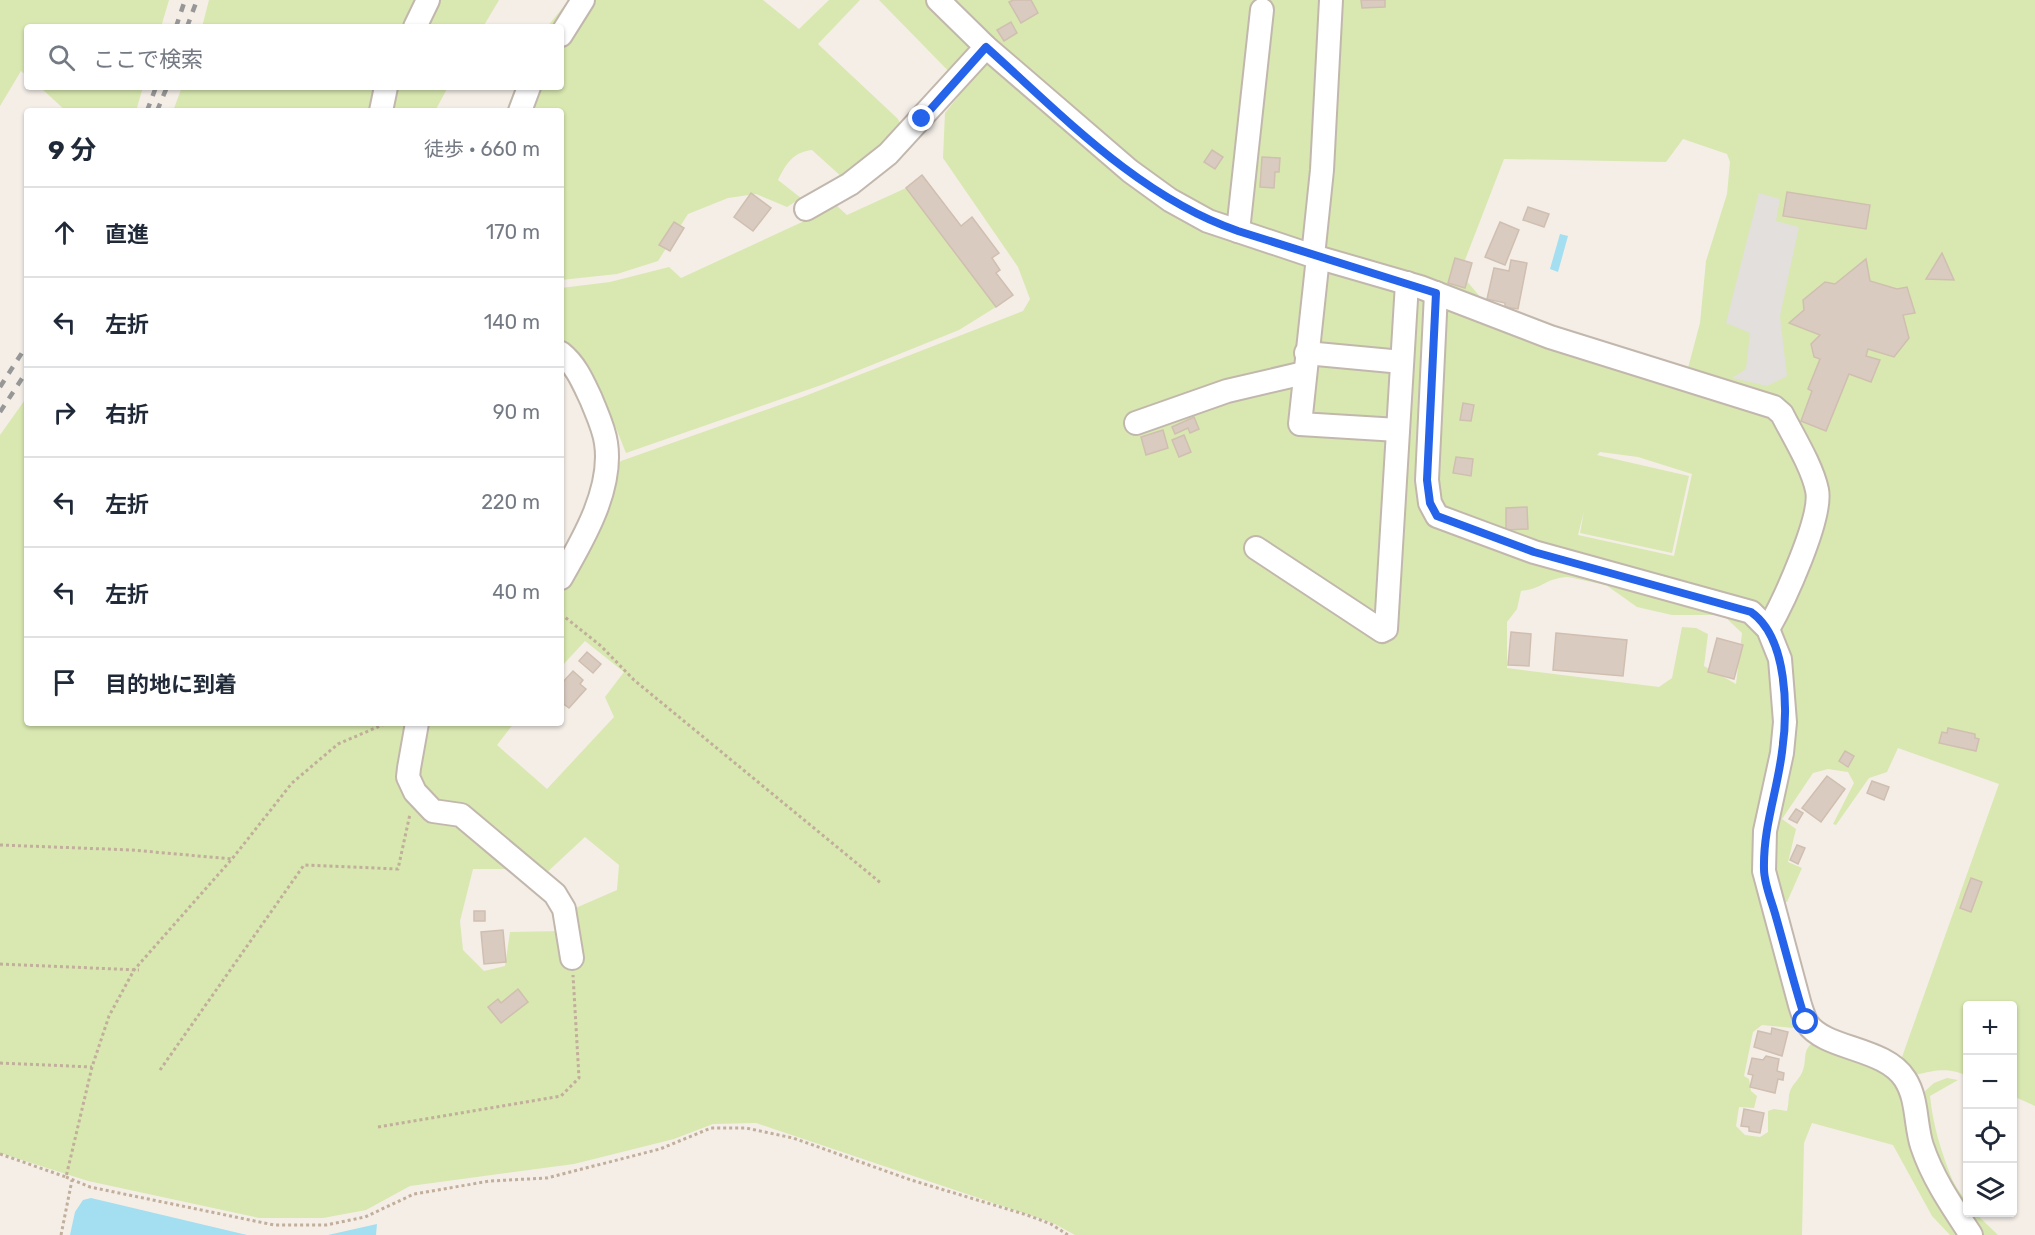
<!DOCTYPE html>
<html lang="ja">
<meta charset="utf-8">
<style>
body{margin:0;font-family:Rubik,"Noto Sans JP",sans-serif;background:#f2f2f3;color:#1f2937}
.controls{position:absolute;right:18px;bottom:18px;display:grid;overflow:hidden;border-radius:6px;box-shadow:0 2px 4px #0004}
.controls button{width:54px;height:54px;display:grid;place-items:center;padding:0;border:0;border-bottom:2px solid #e0e1e3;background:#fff;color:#1f2937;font:30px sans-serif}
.stop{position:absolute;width:18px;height:18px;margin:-14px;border:4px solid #2563eb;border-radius:50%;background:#fff}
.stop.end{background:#2563eb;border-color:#fff;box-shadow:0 2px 6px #0008}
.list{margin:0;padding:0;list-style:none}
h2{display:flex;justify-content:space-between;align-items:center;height:78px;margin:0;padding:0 24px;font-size:26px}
h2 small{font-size:20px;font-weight:400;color:#747a83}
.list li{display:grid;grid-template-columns:39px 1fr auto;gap:18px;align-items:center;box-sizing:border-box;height:90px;padding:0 24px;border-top:2px solid #e0e1e3}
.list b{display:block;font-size:22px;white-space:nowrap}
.list em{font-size:20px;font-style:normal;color:#747a83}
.icon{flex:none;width:33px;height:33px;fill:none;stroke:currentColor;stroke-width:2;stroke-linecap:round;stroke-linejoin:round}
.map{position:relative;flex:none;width:2035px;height:1235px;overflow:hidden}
.search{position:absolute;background:#fff;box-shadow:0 2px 4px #0004;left:24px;top:24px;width:540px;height:66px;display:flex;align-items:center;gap:15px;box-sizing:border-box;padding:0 21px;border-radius:6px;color:#747a83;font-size:22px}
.panel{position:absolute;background:#fff;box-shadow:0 2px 4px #0004;left:24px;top:108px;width:540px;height:618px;border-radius:6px}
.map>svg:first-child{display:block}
</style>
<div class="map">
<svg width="2035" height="1235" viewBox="0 0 2035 1235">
<rect width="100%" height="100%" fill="#f4eee7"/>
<g fill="#d8e8b0" fill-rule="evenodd">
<polygon points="0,0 169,0 161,27 27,27 27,76 21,71 0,106"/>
<polygon points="209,0 499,0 483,27 202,27"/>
<path d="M 569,0 L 763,0 L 799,29 L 829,0 L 860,0 L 818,44 L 898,119 L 903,130 L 843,178 L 812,150 C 793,152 786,164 778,180 L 801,198 L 787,207 L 756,194 L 728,198 L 688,214 L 658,261 L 617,274 L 561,280 L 561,111 L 506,111 L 516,87 L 561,87 L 561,27 L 547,27 Z"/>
<path d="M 879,0 L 2035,0 L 2035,1106 L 2013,1096 L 2012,1006 L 1968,1006 L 1967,1076 C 1948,1067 1936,1070 1915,1075 L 1902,1057 L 1999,784 L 1898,748 L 1887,772 L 1869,778 L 1836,825 L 1833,824 L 1854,783 L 1848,772 L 1828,769 L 1813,773 L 1782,819 L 1796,829 L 1788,862 L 1802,868 L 1787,902 L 1779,903 L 1796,1020 L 1793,1028 L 1762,1025 L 1753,1032 L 1744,1076 L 1749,1079 L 1751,1091 L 1757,1096 L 1754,1108 L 1739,1107 L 1736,1126 L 1745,1135 L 1760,1137 L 1768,1132 L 1768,1111 L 1774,1109 L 1787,1111 C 1789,1104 1788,1097 1790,1091 C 1793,1083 1800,1079 1803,1070 C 1807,1060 1802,1052 1812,1043 L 1868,1061 L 1896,1081 L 1962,1235 L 1950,1235 L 1932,1216 L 1893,1145 L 1812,1123 L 1804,1143 L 1802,1235 L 1075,1235 L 1053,1223 L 756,1123 L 713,1124 L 674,1139 L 574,1164 L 410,1186 L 366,1210 L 323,1218 L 259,1218 L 88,1181 L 0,1153 L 0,435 L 27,397 L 27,723 L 514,723 L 497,745 L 547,789 L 614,717 L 605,697 L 624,672 L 585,641 L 561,667 L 561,588 L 612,470 L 621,461 L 805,396 L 1023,311 L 1030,299 L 1018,267 L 943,158 L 945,113 L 965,88 ZM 1683,139 L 1727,154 L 1730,162 L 1727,194 L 1706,261 L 1700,323 L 1688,368 L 1539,324 L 1487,305 L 1460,273 L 1504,159 L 1666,162 ZM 1600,452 L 1638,457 L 1692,474 L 1674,556 L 1578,535 L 1584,511 L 1580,533 L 1672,553 L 1689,476 L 1597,455 ZM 1568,577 L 1606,585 L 1637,607 L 1672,615 L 1723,615 L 1742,633 L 1736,684 L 1704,666 L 1708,634 L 1696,628 L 1682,627 L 1672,678 L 1659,687 L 1507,668 L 1507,622 L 1517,609 L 1521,591 C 1543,589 1545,578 1568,577 ZM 585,837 L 619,865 L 617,890 L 571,910 L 562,931 L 510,932 L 505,966 L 484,971 L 463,950 L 460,921 L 473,869 L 516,869 L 543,876 Z"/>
<polygon points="40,87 143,87 136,111 66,111"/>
<polygon points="182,87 448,87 435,111 173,111"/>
<path d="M 906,188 L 996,307 L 959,330 L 827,383 L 626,453 C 610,411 591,371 561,338 L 561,288 L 610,282 L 669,267 L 681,278 L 837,206 L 847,215 Z"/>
<path d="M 1947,1078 L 1958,1080 L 1930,1096 C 1933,1126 1941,1151 1952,1179 C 1958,1192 1967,1198 1968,1212 L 1975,1213 L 1998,1235 L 1982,1235 C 1950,1193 1926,1147 1923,1093 L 1934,1083 Z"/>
</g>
<polygon fill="#e2dfdc" points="1759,193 1780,199 1776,221 1799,227 1780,316 1787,376 1767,386 1732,378 1746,369 1750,333 1726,323"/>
<g fill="#a3def1">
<polygon points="1560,234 1568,236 1558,272 1550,269"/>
<polygon points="91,1198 247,1235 70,1235 75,1212 83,1200"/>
<polygon points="377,1224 376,1235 327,1235 328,1235"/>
</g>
<g fill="#d9cbc0" stroke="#d0bfb0" stroke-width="1.5">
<polygon points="1013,0 1031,0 1038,13 1021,23 1009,2"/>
<polygon points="1361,0 1385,0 1385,7 1362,8"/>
<polygon points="1011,22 1017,33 1004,41 997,30"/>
<polygon points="1212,150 1223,157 1215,169 1204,162"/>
<polygon points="1262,157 1280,158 1279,172 1275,172 1274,188 1260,187"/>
<polygon points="922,175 961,226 972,217 999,253 992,258 1000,270 996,273 1013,295 996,307 906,188"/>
<polygon points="1787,192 1870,205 1866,229 1783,216"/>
<polygon points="751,193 771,208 753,231 734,217"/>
<polygon points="1528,207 1549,214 1544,227 1523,220"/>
<polygon points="674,222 684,228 670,251 659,245"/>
<polygon points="1500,222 1519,230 1505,265 1485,257"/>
<polygon points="1942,253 1954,280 1926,279"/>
<polygon points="1455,258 1472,263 1465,288 1448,283"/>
<polygon points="1866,259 1870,281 1897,289 1907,287 1915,313 1903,315 1909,338 1894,357 1868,349 1866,356 1880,360 1871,382 1849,374 1826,431 1801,421 1812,391 1808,389 1820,359 1814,357 1811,344 1820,335 1789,323 1804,310 1803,300 1825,282 1835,284"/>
<polygon points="1511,260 1527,263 1518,309 1505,307 1505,303 1487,299 1494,268 1509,271"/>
<polygon points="1463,403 1474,405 1471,421 1460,420"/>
<polygon points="1194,417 1199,429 1190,433 1188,428 1175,434 1172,427"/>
<polygon points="1163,430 1168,448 1146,455 1141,437"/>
<polygon points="1184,435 1191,452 1179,457 1172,440"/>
<polygon points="1456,457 1473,459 1471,476 1453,473"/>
<polygon points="1527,507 1528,529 1506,530 1506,508"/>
<polygon points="1511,632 1531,634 1529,666 1508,665"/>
<polygon points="1556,633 1627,640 1623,676 1553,670"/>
<polygon points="1717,638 1743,645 1734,679 1708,672"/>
<polygon points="587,652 601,664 593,673 579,661"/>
<polygon points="573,671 583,680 580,684 586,689 569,708 561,702 561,684"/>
<polygon points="1948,728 1975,734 1975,738 1979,739 1976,751 1939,743 1942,732 1947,733"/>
<polygon points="1845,751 1854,756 1848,767 1839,761"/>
<polygon points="1827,776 1845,789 1821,822 1802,808"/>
<polygon points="1872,781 1889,787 1884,800 1867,793"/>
<polygon points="1796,809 1803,813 1797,823 1789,819"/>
<polygon points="1797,845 1805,848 1798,864 1790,860"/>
<polygon points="1971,878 1982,882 1971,912 1960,908"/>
<rect x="474" y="911" width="11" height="10"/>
<polygon points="503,930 506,962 484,964 481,932"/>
<polygon points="518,989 528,1002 501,1023 488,1007 498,999 501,1003"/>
<polygon points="1772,1028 1788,1032 1782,1056 1754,1047 1758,1031 1771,1034"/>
<polygon points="1766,1056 1779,1059 1777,1071 1784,1073 1783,1080 1778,1079 1775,1093 1750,1087 1753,1075 1748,1074 1752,1058 1763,1060"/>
<polygon points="1744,1109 1764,1113 1760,1133 1749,1131 1749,1127 1741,1126"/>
</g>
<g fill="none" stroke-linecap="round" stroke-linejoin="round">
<g stroke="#c2b7ad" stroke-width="26">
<g id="minor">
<path d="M 938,0 L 986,47 L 1130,171 L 1170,200 L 1208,221 L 1313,256 L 1420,287 L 1550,337 L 1774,407 L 1782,414 C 1793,436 1812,466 1817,490 C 1823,517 1783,603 1768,629"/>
<polyline points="415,27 428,0"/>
<polyline points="561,35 583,0"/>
<polyline points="381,111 386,87"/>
<polyline points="520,111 529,87"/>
<polyline points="806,209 850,184 888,154 986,47"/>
<polyline points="1238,231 1262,10"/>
<polyline points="1313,256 1322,170 1331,0"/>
<polyline points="1318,257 1300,424 1398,430"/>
<path d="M 1436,293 L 1427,480 L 1430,503 L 1437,516 L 1534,552 L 1751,612 L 1768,629 L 1780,659 L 1785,722 L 1782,753 L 1765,831 L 1764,871 L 1800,1005 C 1802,1011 1804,1018 1807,1023 C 1825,1050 1885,1047 1905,1079 C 1918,1099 1915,1125 1922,1146 C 1933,1179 1952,1206 1971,1235"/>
<path d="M 561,353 C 576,365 583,382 591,399 C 597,414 604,428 606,443 C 613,489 583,540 561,578"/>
<polyline points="1306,353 1402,362"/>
<polyline points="1136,423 1227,391 1304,373"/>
<polyline points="1256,548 1382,631 1386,629 1407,283"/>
<polyline points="417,723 409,768 408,777 415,792 433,811 461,815 555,894 564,909 572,958"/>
</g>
</g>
<g stroke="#c1ae9b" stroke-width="3" stroke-dasharray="3 3" stroke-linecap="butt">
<polyline points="561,614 601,646 634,680 882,884"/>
<polyline points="0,845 132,850 232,859"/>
<polyline points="0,964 139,970"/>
<polyline points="0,1063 92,1067"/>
<polyline points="160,1070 304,865 398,869 410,814"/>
<polyline points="378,1127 561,1096 579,1078 573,975"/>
<polyline points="0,1154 66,1177 92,1067 109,1016 134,970 232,859 292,783 338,744 387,723"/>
<polyline points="66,1177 90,1187 274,1225 326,1225 365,1217 414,1194 490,1181 547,1178 660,1149 711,1128 746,1128 793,1138 911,1180 1027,1215 1051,1224 1068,1235"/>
<polyline points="61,1235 72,1180"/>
</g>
<use href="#minor" stroke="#fff" stroke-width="22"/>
<g stroke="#979797" stroke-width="4.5" stroke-dasharray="8 8" stroke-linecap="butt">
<polyline points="176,27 185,0"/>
<polyline points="187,27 197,0"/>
<polyline points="147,111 156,87"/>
<polyline points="157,111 167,87"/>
<polyline points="0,387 27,345"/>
<polyline points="0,412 27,371"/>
</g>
</g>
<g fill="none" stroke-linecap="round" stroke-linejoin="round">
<path stroke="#2563eb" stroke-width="8" d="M 922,119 L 986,47 C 1062,115 1139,197 1238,231 L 1436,293 L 1427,480 L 1430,503 L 1437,516 L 1534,552 L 1751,612 C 1788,638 1788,711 1782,752 C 1777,792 1763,828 1764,869 C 1764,884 1772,902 1776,917 C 1786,952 1795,988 1806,1022"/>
</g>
</svg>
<div class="controls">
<button>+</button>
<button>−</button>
<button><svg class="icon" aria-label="locate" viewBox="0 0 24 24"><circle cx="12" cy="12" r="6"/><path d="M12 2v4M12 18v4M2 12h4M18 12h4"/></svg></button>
<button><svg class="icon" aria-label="layers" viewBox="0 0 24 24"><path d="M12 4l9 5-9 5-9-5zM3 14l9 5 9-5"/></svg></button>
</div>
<div class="stop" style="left:1806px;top:1022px"></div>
<div class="stop end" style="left:922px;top:119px"></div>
<div class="search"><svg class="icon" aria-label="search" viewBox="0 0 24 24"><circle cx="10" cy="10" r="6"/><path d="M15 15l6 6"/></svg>ここで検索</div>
<section class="panel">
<h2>9 分<small>徒歩 · 660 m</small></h2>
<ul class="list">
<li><svg class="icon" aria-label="ahead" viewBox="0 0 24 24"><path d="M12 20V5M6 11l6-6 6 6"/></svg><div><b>直進</b></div><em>170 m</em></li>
<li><svg class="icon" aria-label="left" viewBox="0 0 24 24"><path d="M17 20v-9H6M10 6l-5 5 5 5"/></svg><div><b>左折</b></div><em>140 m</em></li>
<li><svg class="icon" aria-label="right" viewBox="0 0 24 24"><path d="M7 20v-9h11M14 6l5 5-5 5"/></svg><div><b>右折</b></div><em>90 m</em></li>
<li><svg class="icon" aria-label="left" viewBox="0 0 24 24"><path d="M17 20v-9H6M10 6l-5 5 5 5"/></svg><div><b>左折</b></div><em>220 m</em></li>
<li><svg class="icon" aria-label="left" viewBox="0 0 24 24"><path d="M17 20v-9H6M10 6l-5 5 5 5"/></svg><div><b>左折</b></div><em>40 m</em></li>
<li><svg class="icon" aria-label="arrive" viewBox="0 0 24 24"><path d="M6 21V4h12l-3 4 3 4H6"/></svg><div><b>目的地に到着</b></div></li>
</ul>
</section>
</div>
